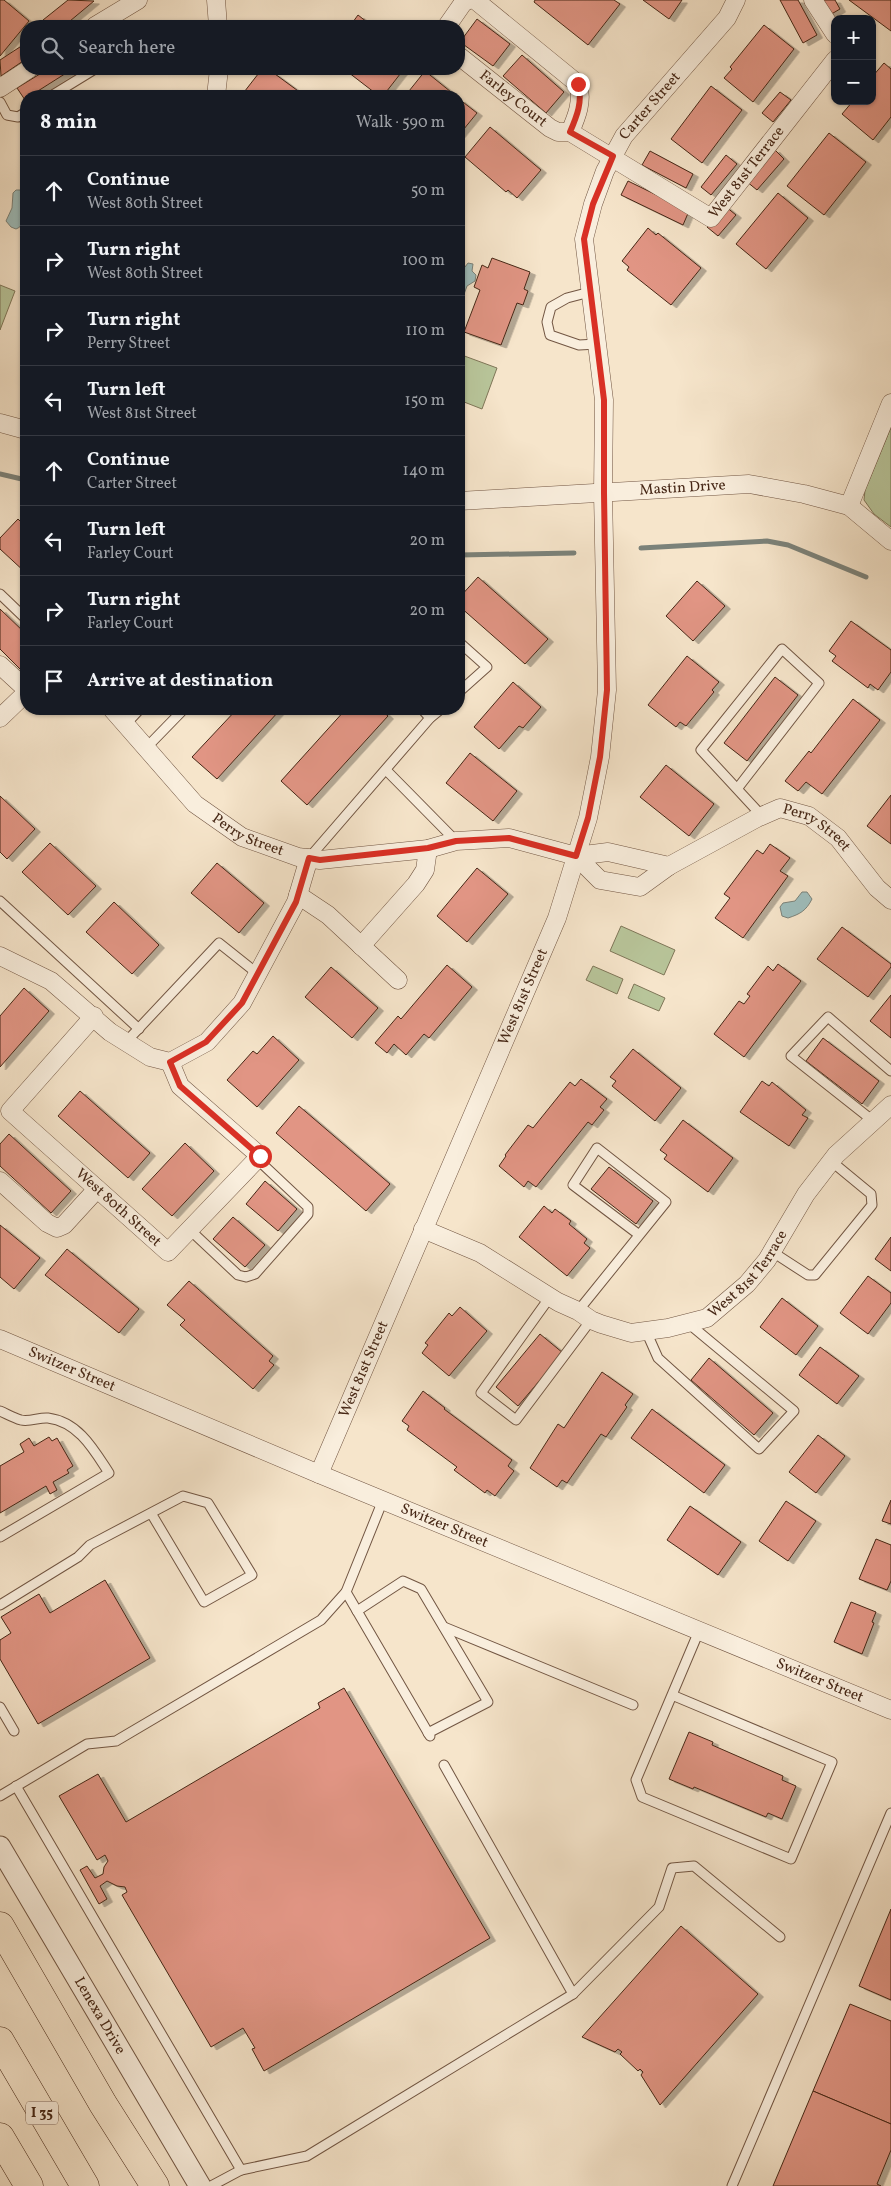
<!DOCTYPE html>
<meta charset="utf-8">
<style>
body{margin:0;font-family:Vollkorn,serif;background:#20242c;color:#f1f3f6}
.controls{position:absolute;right:15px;top:15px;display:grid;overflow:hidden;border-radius:10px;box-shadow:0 1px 4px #0004}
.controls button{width:45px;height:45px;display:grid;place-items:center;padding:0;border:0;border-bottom:1px solid #363941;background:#171b24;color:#f1f3f6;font:25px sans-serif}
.stop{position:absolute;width:15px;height:15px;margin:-11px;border:4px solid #d93025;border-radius:50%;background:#fff}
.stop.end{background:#d93025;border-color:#fff;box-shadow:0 1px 5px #0008}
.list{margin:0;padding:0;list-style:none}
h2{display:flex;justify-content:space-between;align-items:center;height:65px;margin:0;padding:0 20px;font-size:21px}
h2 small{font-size:16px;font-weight:400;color:#9ea1a6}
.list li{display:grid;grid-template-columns:32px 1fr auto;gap:15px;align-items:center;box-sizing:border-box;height:70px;padding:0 20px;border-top:1px solid #363941}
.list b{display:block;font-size:19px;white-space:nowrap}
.list p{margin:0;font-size:16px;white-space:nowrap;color:#9ea1a6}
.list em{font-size:16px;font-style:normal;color:#9ea1a6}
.icon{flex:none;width:28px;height:28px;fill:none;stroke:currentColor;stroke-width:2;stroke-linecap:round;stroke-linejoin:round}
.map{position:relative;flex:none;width:891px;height:2186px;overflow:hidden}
.search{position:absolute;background:#171b24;box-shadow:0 1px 4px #0004;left:20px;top:20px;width:445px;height:55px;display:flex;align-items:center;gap:12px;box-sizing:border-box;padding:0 18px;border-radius:20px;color:#9ea1a6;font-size:19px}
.panel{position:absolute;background:#171b24;box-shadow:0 1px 4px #0004;left:20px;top:90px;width:445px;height:625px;border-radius:20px}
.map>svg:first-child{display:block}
</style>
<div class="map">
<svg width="891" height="2186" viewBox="0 0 891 2186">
<defs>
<filter id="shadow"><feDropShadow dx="5.5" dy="3" stdDeviation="0" flood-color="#0004"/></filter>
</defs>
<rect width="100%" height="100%" fill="#f6e5cb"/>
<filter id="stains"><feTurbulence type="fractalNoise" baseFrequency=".004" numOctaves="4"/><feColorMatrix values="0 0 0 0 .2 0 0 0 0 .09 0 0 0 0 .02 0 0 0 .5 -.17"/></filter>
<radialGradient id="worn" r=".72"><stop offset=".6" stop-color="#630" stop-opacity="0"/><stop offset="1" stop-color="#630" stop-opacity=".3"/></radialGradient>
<g fill="#b8c59a" stroke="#7f7658">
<polygon points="0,285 15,291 0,330"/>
<polygon points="459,354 497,368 482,409 459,400"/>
<polygon points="891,427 891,527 874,514 864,500 865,490"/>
<polygon points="621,926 675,950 664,975 610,951"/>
<polygon points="593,966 623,979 617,994 586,980"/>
<polygon points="634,984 665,998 659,1011 628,998"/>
</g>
<g fill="#9ebebd" stroke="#7b827a">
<path d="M 16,190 L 20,190 L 23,194 L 26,193 C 26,205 29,224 16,229 L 11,227 L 6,221 L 12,208 L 13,193 Z"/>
<polygon points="459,261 464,263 465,267 468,263 473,264 472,271 476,275 475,281 467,286 463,297 459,299"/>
<path d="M 802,892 L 807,892 L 812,899 C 806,911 800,914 788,918 L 782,916 L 780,907 L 783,903 L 795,901 Z"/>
</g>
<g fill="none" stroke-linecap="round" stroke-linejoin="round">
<g stroke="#7b827a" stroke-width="5">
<polyline points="0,474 26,480"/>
<polyline points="641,548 767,541 788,545 866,577"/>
<polyline points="459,555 574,553"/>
</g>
</g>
<g fill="#e19584" stroke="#462716" filter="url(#shadow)">
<polygon points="0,0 4,0 29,21 0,56"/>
<polygon points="68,0 94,1 64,26 48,26 43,20"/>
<polygon points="535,0 614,0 620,4 588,45 534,2"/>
<polygon points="643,0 682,0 669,19"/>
<polygon points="780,0 798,0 817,35 803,43"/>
<polygon points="819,0 835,0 840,9 828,16"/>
<polygon points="849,0 891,0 891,31"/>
<polygon points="358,15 372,26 350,26"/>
<polygon points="477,19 510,44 493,66 460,42"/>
<polygon points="764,25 794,49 753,102 724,78 732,69 730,67"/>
<polygon points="26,43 26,59 1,76 0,60"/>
<polygon points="522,55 564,92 546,113 503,76"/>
<polygon points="884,63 891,69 891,117 873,140 842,114 853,101 872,101 872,77"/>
<polygon points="48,69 71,70 30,96 26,96 25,100 17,88"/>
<polygon points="262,69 275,74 305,96 241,96"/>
<polygon points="344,69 404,69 383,96 379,96"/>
<polygon points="425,71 456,96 405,96"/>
<polygon points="711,86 742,110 702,163 671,139"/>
<polygon points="780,92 791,100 773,122 762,113"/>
<polygon points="459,99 477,113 459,135"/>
<polygon points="490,127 541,170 517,198 508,190 506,192 465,157"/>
<polygon points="829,133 866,162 824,215 787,186"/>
<polygon points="774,149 784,159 757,190 746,181"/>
<polygon points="650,151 693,174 686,188 642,165"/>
<polygon points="726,155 737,164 711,195 701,187"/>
<polygon points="628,181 689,211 683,225 621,195"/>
<polygon points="778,193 808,218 766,269 736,244"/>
<polygon points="725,206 736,215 718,236 707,227"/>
<polygon points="648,228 656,235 658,233 701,268 671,305 627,270 629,267 622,261"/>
<polygon points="492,258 530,272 524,289 528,291 523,305 517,303 501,345 464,332 480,290 474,287 482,265 488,268"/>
<polygon points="18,519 26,527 26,573 0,549 0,538"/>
<polygon points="478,577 548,639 525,664 459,606 459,598"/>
<polygon points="697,581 725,606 693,641 666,616"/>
<polygon points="0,609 26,634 26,675 0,649"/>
<polygon points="851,621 891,650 891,672 878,690 870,684 868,688 832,661 836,656 829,651"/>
<polygon points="687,656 719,682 712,690 714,692 686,726 680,722 676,727 648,705"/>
<polygon points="775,677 798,695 747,761 724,743"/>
<polygon points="513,682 541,707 523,728 519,726 499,749 474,727"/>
<polygon points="853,699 880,720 822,794 806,782 798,791 785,781 809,751 811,753"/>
<polygon points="237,709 276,709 279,711 217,779 192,757"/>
<polygon points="346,709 380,709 388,716 307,805 281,781"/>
<polygon points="470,753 517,791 493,821 446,783"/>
<polygon points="666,765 714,804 689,836 640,797"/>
<polygon points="891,795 891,844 867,826"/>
<polygon points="0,796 35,829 7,859 0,852"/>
<polygon points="50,843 96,886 68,915 22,872"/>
<polygon points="770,844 790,858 780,871 788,876 743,938 715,918 730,898 724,894 757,850 763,854"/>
<polygon points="217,863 264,903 239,933 191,893"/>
<polygon points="477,868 508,894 467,942 437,916"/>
<polygon points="114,902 159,945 132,974 86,932"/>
<polygon points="842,927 891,964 891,967 868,997 817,959"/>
<polygon points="778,964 801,981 744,1057 714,1034 739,1001 744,1004 750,996 747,994 768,966 773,971"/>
<polygon points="447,965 472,987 429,1038 424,1034 406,1055 394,1044 387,1053 375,1043 398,1016 401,1019"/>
<polygon points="331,967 378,1008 352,1038 305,997"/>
<polygon points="24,988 49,1011 0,1067 0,1016"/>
<polygon points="891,995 891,1038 870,1021"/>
<polygon points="273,1036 299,1060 257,1107 227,1080 253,1051 257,1054"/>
<polygon points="823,1038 879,1081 862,1104 806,1061"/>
<polygon points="633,1049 681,1088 655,1121 612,1086 616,1081 610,1077"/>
<polygon points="581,1079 607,1099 600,1107 604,1110 592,1125 588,1122 536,1187 528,1181 524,1187 499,1166 506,1156 505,1155 528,1125 533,1128 570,1082 575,1086"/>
<polygon points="762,1081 769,1086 772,1082 806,1110 802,1115 808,1118 789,1146 740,1112"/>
<polygon points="80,1091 150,1153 128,1178 58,1116"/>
<polygon points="299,1106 390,1184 366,1211 276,1133"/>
<polygon points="683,1120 733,1158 708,1192 664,1159 667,1155 660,1150"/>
<polygon points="9,1134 71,1191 51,1213 0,1166 0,1144"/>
<polygon points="185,1143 214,1171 172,1216 142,1189"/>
<polygon points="609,1167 653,1201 636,1224 591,1189"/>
<polygon points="265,1181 297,1209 278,1231 246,1204"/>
<polygon points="544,1206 552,1213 555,1209 571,1221 569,1224 587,1239 584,1243 590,1248 567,1276 519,1237"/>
<polygon points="233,1217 265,1245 245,1267 213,1239"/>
<polygon points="0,1225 40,1258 14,1289 0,1277"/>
<polygon points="891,1237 891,1271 875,1259"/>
<polygon points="67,1249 139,1309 119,1333 45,1275"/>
<polygon points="868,1276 891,1293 891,1303 868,1334 840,1313"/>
<polygon points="189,1281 273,1356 269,1361 274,1365 253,1389 180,1325 185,1320 167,1305"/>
<polygon points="782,1298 818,1326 796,1355 760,1327"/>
<polygon points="460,1307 487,1331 449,1376 422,1353 428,1345 425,1343 449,1313 452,1316"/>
<polygon points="540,1334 563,1353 518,1406 496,1387"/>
<polygon points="820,1347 859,1376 837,1404 799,1375"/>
<polygon points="709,1358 773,1413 754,1435 691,1380"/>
<polygon points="602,1372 633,1394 625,1405 627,1407 606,1437 601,1434 567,1483 562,1480 557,1487 530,1468 558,1424 564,1428"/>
<polygon points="423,1391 445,1408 444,1409 512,1460 508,1466 514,1471 495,1496 487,1490 485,1493 454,1470 457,1467 407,1430 409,1426 402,1421"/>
<polygon points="652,1409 725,1465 704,1493 631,1438"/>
<polygon points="818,1435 845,1456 816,1493 789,1472"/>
<polygon points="49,1437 52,1441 57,1438 73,1466 67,1470 69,1473 53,1482 57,1490 50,1494 46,1486 0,1513 0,1466 24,1452 20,1444 29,1438 34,1446"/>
<polygon points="891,1500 891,1524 882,1521"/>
<polygon points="786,1501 816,1521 788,1561 759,1541"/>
<polygon points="690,1506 741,1542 718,1575 667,1540"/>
<polygon points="876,1539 891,1545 891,1581 887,1590 859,1579"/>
<polygon points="105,1580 150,1658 38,1724 0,1659 0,1640 11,1633 1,1617 39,1594 50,1613"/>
<polygon points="851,1602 876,1612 872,1622 874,1623 862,1654 834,1642"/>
<polygon points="344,1688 490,1938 264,2071 252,2049 255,2048 243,2028 211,2047 122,1895 127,1892 125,1887 117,1886 107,1881 100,1886 107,1899 99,1904 80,1870 87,1866 95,1878 103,1874 104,1867 108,1861 105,1855 97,1860 59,1796 98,1774 126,1822 320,1708 318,1703"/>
<polygon points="689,1732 713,1742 712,1745 783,1776 782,1780 796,1786 782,1819 768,1813 766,1817 694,1787 693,1789 669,1779"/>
<polygon points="891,1909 891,2000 859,1986"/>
<polygon points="681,1926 758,1994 660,2105 641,2075 643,2072 640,2069 638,2071 620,2054 622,2052 618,2049 615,2052 582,2037"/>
<polygon points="850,2004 891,2021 891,2124 813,2091"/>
<polygon points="813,2091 891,2124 891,2150 877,2184 881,2186 773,2186"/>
</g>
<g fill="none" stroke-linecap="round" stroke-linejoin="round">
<g stroke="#725643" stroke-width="11">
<g id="service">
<polyline points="51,96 95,69"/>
<polyline points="0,102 7,115 18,117 26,112"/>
<polyline points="590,292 567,298 551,307 547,322 550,335 579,345 597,344"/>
<polyline points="0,594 26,619"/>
<polyline points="459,642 487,667 459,692"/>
<polyline points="422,709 430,718"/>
<polyline points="126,724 140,709"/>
<polyline points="146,748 184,709"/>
<polyline points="386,770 456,841"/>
<polyline points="737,789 819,683 782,649 701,750 762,816"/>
<polyline points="309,858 430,718 441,709"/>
<polyline points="0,901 139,1029"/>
<polyline points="126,1042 219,943 258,974"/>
<polyline points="872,1120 791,1056 828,1017 891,1071"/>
<polyline points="190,1230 238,1275 246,1277 255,1274 308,1214 308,1207 257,1159"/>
<polyline points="771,1251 808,1275 815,1275 872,1205 871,1194 831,1161"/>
<polyline points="550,1297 481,1393 516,1420 591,1320"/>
<polyline points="578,1311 666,1202 597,1148 573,1185 638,1234"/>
<polyline points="646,1331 658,1358 759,1449 794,1411 688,1323"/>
<path d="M 0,1411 C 7,1414 14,1418 21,1420 C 30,1422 40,1417 48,1418 C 79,1422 94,1450 109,1473 L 0,1537"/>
<polyline points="346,1592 430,1736"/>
<polyline points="0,1605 78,1557 90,1545 183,1496 208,1503 252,1575 204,1602 151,1513"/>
<polyline points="357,1611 403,1581 421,1589 488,1702 428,1733"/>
<polyline points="444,1627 633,1705"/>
<polyline points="672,1695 832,1762 791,1859 642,1797 636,1780 699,1631"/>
<polyline points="0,1707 14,1731"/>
<polyline points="444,1765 573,1994"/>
<polyline points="16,1786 241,2170 211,2186"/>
<polyline points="0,1796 87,1744 116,1741 321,1620 346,1592 383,1500"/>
<polyline points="241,2170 307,2156 573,1994 659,1907 672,1868 694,1866 780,1937"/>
<polyline points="732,2186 891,1813"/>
</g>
</g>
<g stroke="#725643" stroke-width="19">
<g id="minor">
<polyline points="216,0 218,26"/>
<path d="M 475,0 L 578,84 C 583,101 577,116 570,132"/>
<polyline points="813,0 835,34"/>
<polyline points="95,26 138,0"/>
<polyline points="447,26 463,3 468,0"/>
<path id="s1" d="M 459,56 L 550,128 L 558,132 L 570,132 L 711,218 L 835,60"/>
<polyline points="0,88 29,69"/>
<polyline points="216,96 219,69"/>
<polyline points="0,423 26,430"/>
<path id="s2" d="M 459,501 L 749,484 L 804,494 L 849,506 L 891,541"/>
<polyline points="849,506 891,403"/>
<polyline points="0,665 26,689"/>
<path id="s3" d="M 112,709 L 195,804 L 242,837 L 298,857 L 320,860 L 428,849 L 456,841 L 509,838 L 576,856 L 608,852 L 669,866"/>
<polyline points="0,718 26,693"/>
<path id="s4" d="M 576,856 L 600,880 L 640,887 L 669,866 L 757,818 L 780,808 L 809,816 L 838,838 L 877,888 L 891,900"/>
<polyline points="298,895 328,915 398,980"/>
<polyline points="361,946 416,884 425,870 428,849"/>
<polyline points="0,956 51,981 110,1032 150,1057 170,1062 207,1042 242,1003 296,902 309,858"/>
<path id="s5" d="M 94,1016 L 10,1111 L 168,1252 L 260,1156 L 180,1086 L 170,1062"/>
<polyline points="0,1181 47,1223 57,1228 64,1225 97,1189"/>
<path id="s6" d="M 423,1229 L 480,1253 L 558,1302 L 578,1311 L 591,1320 L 601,1324 L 631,1333 L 668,1328 L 707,1318 L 747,1284 L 767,1260 L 806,1194 L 836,1155 L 891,1105"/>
<path id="s7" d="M 0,1339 L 319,1474 L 891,1710"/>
<path id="s8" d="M 319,1474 L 557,918 L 588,818 L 600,757 L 607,690 L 603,493 L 604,400 L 584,239 L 593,204 L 605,171 L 624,136 L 727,18 L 736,0"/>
</g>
</g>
<g stroke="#725643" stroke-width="23">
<g id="tertiary">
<path id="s9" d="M 0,1847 L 200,2186"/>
</g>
</g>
<g stroke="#462716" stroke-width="29">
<g id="motorway">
<polyline points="0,1926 103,2104 155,2186"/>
<polyline points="0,2041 85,2186"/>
<polyline points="0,2137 29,2186"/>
</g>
</g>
<use href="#service" stroke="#f9eedd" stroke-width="9"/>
<use href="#minor" stroke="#f9eedd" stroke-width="18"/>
<use href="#tertiary" stroke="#f9eedd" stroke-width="21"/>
<use href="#motorway" stroke="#f6e5cb" stroke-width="28"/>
</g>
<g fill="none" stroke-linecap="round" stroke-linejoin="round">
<path stroke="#d93025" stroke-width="6" d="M 260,1156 L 180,1086 L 170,1062 L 206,1042 L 242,1003 L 296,902 L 309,858 L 320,860 L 428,848 L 456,841 L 509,838 L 576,856 L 588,818 L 600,757 L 607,690 L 604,493 L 604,400 L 584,239 L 593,204 L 613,156 L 570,132 C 577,116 583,101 578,84"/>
</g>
<g text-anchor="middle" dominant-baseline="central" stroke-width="4" stroke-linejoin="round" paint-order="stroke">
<rect fill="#f9eedd" stroke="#7c6352" stroke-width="1" x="26" y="2101.5" width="32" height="23" rx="4"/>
<g font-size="14" font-weight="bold" fill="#462716">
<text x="42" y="2113">I 35</text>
</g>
<g font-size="15" fill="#462716" stroke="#f9eedd">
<text stroke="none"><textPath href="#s1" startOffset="69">Farley Court</textPath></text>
<text stroke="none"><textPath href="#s8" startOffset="1442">Carter Street</textPath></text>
<text stroke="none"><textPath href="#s1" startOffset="360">West 81st Terrace</textPath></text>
<text stroke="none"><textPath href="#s2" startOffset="224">Mastin Drive</textPath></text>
<text stroke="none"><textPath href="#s4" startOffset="278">Perry Street</textPath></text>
<text stroke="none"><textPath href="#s3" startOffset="188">Perry Street</textPath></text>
<text stroke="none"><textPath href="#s8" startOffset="519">West 81st Street</textPath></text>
<text stroke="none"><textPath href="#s5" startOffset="272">West 80th Street</textPath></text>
<text stroke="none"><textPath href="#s6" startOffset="372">West 81st Terrace</textPath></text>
<text stroke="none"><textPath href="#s7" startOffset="78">Switzer Street</textPath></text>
<text stroke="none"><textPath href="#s8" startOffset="114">West 81st Street</textPath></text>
<text stroke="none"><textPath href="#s7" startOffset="482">Switzer Street</textPath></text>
<text stroke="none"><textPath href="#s7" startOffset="888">Switzer Street</textPath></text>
<text stroke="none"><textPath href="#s9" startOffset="196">Lenexa Drive</textPath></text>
</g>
</g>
<rect width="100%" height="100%" filter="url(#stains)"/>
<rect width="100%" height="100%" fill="url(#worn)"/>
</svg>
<div class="controls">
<button>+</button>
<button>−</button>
</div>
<div class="stop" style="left:260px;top:1156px"></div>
<div class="stop end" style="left:578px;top:84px"></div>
<div class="search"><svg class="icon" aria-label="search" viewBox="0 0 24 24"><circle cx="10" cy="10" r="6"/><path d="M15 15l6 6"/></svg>Search here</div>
<section class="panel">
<h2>8 min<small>Walk · 590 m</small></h2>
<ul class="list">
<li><svg class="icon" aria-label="ahead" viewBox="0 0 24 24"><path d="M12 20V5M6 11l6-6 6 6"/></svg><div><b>Continue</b><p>West 80th Street</p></div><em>50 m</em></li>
<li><svg class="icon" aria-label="right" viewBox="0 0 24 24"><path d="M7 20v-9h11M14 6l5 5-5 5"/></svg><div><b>Turn right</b><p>West 80th Street</p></div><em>100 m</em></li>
<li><svg class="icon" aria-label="right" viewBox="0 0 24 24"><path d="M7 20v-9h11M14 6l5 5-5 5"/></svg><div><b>Turn right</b><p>Perry Street</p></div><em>110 m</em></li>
<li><svg class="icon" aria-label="left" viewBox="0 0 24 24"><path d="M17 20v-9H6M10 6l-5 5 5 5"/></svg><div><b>Turn left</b><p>West 81st Street</p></div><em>150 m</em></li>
<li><svg class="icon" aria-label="ahead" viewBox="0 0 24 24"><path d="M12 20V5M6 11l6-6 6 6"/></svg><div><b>Continue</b><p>Carter Street</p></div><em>140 m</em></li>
<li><svg class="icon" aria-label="left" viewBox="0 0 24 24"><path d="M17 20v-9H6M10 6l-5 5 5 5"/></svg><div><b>Turn left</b><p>Farley Court</p></div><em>20 m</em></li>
<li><svg class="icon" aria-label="right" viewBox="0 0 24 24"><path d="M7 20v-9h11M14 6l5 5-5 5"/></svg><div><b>Turn right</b><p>Farley Court</p></div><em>20 m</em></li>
<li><svg class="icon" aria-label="arrive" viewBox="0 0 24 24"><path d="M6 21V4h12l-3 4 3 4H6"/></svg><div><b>Arrive at destination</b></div></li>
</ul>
</section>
</div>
